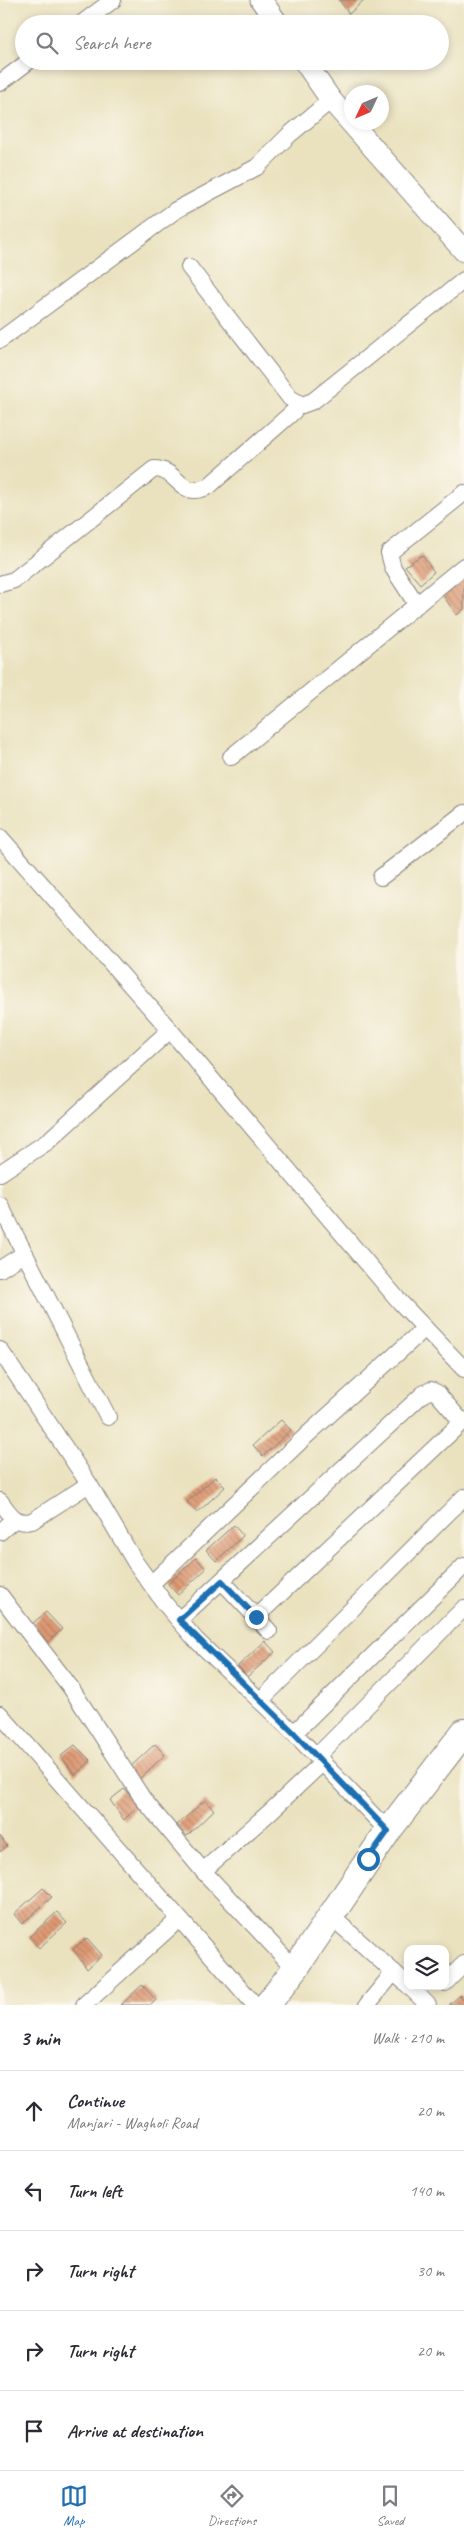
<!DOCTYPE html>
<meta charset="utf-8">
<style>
body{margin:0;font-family:Caveat,sans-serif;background:#f7f7f7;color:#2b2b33}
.controls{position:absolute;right:15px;bottom:15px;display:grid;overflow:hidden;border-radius:10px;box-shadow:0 2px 8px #0003}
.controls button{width:45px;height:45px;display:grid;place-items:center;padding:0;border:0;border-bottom:1px solid #e1e1e2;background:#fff;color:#2b2b33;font:25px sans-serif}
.compass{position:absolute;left:344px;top:85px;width:45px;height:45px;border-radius:50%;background:#fff;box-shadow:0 2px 8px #0003;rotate:226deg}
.stop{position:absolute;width:15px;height:15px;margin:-11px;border:4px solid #1f6fb2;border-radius:50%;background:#fff}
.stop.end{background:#1f6fb2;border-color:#fff;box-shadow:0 1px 5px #0008}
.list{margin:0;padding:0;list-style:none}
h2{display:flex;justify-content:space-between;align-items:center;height:65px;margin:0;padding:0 20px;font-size:21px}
h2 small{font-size:16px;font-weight:400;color:#7c7c81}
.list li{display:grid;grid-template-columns:32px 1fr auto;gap:15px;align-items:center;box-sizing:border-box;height:80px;padding:0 20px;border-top:1px solid #e1e1e2}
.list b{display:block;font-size:19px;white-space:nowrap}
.list p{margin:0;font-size:16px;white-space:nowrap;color:#7c7c81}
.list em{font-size:16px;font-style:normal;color:#7c7c81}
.icon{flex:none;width:28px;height:28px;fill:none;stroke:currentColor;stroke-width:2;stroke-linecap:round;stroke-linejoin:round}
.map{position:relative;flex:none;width:464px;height:2005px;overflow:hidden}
.search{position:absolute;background:#fff;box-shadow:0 2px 8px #0003;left:15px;right:15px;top:15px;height:55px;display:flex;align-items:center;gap:12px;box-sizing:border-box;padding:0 18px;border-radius:28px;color:#7c7c81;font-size:19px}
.sheet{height:465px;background:#fff}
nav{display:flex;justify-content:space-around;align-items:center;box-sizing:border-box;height:70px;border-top:1px solid #e1e1e2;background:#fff;font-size:14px;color:#7c7c81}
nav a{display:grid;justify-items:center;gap:2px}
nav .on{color:#1f6fb2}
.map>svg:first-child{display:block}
</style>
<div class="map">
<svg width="464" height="2005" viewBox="0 0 464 2005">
<defs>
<pattern id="building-back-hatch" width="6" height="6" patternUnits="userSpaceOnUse" patternTransform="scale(1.25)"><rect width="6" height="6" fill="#de9973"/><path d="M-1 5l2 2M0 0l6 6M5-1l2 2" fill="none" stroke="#b47c60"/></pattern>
</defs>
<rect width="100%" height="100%" fill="#fbf7ec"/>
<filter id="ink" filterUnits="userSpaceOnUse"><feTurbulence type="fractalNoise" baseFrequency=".02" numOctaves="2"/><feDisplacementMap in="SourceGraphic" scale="10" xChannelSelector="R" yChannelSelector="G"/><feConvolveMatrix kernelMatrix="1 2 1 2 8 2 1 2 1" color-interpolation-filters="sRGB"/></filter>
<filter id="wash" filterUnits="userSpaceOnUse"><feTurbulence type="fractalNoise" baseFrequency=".0096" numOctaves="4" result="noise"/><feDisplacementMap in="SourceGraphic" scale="20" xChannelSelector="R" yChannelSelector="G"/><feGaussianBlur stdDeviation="1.12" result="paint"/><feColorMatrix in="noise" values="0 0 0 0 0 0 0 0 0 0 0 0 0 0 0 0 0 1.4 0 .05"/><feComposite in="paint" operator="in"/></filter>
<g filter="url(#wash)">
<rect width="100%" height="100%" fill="#eae2bf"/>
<g id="blocks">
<g fill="url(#building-back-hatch)">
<polygon points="339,0 364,0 349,14"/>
<polygon points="422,555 434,572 420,584 405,566"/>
<polygon points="464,575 464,609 457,615 441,593"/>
<polygon points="281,1420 291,1430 263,1456 253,1445"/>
<polygon points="215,1477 225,1487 197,1513 187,1502"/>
<polygon points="234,1525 243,1536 216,1561 206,1550"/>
<polygon points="196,1558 206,1569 178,1595 168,1584"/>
<polygon points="46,1612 62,1629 47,1643 33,1623"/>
<polygon points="265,1641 275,1652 247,1677 238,1666"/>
<polygon points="155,1744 165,1755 137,1781 127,1770"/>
<polygon points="75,1745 91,1761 75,1775 61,1756"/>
<polygon points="124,1789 139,1805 124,1820 110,1800"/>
<polygon points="205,1800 214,1810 187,1836 177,1825"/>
<polygon points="0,1836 7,1846 0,1852"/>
<polygon points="43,1888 52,1897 22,1924 14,1914"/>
<polygon points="57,1912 67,1923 39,1948 29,1937"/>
<polygon points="87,1938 102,1955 87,1969 73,1949"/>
<polygon points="142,1985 156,2000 151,2005 121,2005"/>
<polygon points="460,1995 464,2000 464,2005 449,2005"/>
</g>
</g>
</g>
<g filter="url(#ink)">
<use href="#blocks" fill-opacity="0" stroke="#86827d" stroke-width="1"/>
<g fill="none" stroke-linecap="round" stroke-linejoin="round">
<g stroke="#86827d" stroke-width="18">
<g id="minor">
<polyline points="81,24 113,0"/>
<polyline points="0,83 29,61"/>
<polyline points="189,267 290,398 302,405 313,401 464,280"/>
<polyline points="0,340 176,210 257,167 289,135 331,100"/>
<path d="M 0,584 L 14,580 L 154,469 C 179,469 179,501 209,486 L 293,412 L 298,405"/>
<polyline points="417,605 393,568 389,553 464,493"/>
<polyline points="231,757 464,566"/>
<polyline points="0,837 170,1030 400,1302 464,1369"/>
<polyline points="381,877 464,813"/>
<polyline points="0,1173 47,1142 170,1030"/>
<polyline points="0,1205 108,1417"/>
<polyline points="0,1269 25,1253"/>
<polyline points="0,1350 89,1484 135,1562 166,1605 196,1640 294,1733 388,1831"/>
<path d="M 0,1501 C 10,1514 15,1525 32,1521 L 89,1484"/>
<polyline points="0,1532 14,1520"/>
<polyline points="222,1581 269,1631"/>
<polyline points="151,1584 307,1435 425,1328"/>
<polyline points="0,1595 71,1688 143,1799 203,1871 295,1969"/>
<polyline points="256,1617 464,1420"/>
<polyline points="179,1620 423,1394 431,1390 437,1393 462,1422"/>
<polyline points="260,1701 464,1497"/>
<polyline points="0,1714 255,2005"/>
<polyline points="294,1733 464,1566"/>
<polyline points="317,1756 464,1608"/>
<polyline points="203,1871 271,1811 323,1762"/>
<polyline points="332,1917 408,1985"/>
<polyline points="445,1983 464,1964"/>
<polyline points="409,1986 428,2005"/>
<polyline points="84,2005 178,1920"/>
<polyline points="367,2005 394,1972"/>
</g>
</g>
<g stroke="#86827d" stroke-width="23">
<g id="tertiary">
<polyline points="261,0 278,24"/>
<polyline points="304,61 331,100 464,251"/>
</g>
</g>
<g stroke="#86827d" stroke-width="28">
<polyline id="primary" points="267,2005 295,1969 388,1831 464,1732"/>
</g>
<use href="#minor" stroke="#fff" stroke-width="16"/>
<use href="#tertiary" stroke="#fff" stroke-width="21"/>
<use href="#primary" stroke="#fff" stroke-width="26"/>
</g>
</g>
<g fill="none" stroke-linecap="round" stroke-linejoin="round" filter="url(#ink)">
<polyline stroke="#1f6fb2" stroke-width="6" points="256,1617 222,1581 179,1620 294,1733 388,1831 368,1859"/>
</g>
</svg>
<div class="controls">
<button><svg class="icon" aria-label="layers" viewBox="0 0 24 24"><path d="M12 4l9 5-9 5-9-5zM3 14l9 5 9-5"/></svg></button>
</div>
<svg class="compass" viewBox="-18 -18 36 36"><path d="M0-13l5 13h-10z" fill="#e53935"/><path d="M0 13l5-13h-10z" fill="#7c7c81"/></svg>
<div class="stop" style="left:368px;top:1859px"></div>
<div class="stop end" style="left:256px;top:1617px"></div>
<div class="search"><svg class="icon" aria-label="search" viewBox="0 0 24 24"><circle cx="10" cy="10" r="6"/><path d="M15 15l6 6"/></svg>Search here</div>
</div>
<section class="sheet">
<h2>3 min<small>Walk · 210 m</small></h2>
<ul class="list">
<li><svg class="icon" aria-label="ahead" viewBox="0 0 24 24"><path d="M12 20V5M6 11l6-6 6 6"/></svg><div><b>Continue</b><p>Manjari - Wagholi Road</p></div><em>20 m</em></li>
<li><svg class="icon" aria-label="left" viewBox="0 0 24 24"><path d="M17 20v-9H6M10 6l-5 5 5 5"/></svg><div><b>Turn left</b></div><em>140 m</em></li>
<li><svg class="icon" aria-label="right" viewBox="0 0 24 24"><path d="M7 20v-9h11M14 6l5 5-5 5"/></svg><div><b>Turn right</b></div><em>30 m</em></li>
<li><svg class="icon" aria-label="right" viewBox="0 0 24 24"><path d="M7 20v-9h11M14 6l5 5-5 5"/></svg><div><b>Turn right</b></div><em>20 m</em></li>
<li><svg class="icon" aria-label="arrive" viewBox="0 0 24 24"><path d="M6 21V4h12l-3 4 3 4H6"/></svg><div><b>Arrive at destination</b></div></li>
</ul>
</section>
<nav>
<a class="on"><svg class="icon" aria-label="map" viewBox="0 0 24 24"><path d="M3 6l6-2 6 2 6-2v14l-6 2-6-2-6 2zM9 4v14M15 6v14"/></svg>Map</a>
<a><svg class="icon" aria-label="directions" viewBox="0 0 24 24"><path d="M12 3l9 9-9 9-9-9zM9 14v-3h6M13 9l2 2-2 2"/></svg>Directions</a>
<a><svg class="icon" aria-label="saved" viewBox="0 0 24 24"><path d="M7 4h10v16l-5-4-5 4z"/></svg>Saved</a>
</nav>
